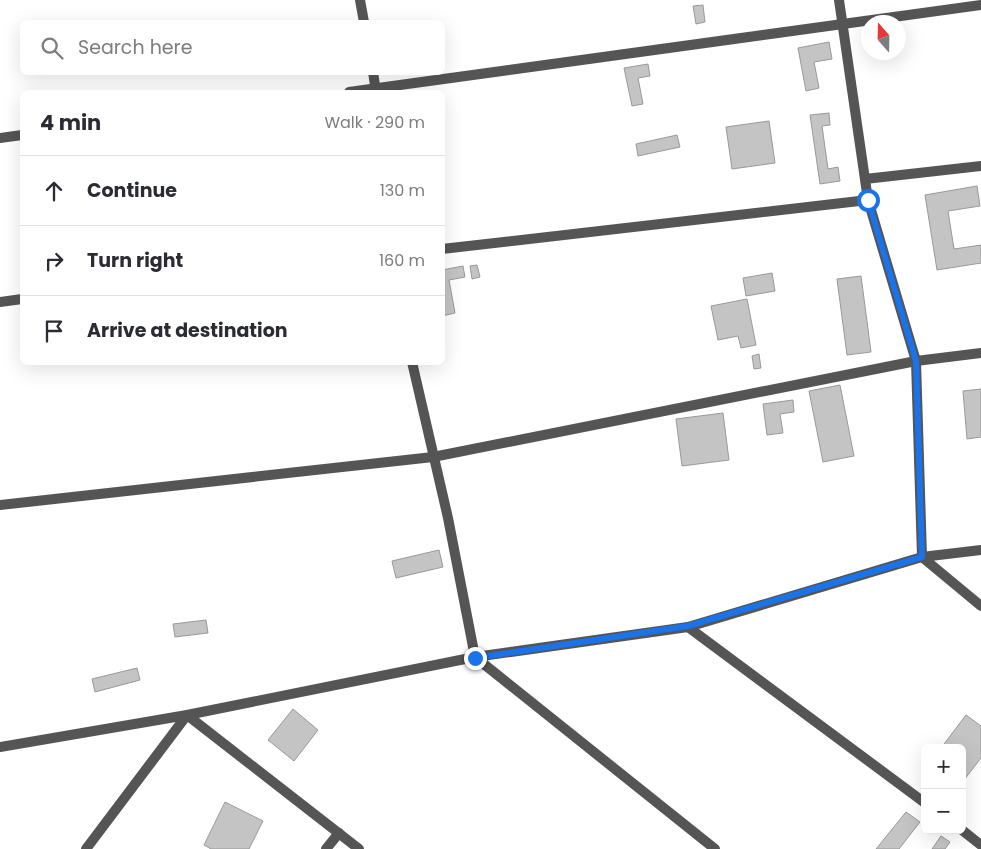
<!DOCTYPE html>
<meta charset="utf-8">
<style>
body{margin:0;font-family:Poppins,sans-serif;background:#f7f7f7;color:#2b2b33}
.controls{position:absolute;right:15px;bottom:15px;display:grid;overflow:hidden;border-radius:8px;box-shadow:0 5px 20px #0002}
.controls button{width:45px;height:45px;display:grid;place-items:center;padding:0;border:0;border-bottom:1px solid #e1e1e2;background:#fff;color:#2b2b33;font:25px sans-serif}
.compass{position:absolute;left:861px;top:15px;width:45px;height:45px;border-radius:50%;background:#fff;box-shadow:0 5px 20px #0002;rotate:340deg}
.stop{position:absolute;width:15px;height:15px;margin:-11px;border:4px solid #1a73e8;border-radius:50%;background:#fff}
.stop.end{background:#1a73e8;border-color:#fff;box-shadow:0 1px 5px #0008}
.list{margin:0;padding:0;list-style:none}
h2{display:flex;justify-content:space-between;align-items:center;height:65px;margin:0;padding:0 20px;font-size:21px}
h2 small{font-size:16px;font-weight:400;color:#7c7c81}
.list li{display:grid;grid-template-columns:32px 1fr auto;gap:15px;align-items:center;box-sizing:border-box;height:70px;padding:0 20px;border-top:1px solid #e1e1e2}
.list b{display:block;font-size:19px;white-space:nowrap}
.list em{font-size:16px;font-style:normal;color:#7c7c81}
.icon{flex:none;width:28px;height:28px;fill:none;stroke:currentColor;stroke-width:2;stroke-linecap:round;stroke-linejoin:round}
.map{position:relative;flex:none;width:981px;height:849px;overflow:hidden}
.search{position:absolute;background:#fff;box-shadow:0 5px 20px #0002;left:20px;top:20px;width:425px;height:55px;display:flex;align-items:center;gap:12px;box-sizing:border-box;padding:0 18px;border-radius:8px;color:#7c7c81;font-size:19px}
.panel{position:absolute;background:#fff;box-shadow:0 5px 20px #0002;left:20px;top:90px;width:425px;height:275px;border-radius:8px}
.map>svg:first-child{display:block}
</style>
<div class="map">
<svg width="981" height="849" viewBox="0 0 981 849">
<rect width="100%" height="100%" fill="#fff"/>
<g fill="#c4c4c4" stroke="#999">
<polygon points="703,5 705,22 696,24 693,6"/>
<polygon points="829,42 832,59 814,62 819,88 806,91 798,48"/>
<polygon points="648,64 650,76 638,78 643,104 632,106 624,68"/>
<polygon points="829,113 830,125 822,126 828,169 838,167 840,181 820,184 810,115"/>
<polygon points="769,121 775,163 732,169 726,127"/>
<polygon points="677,135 680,147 638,156 636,144"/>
<polygon points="977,186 980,206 948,211 954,249 981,245 981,263 937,270 925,195"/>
<polygon points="477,265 480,277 472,279 470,266"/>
<polygon points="463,266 465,277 449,280 455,313 442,316 442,270"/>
<polygon points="772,273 775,291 746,296 743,278"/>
<polygon points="861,276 871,352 847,355 837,279"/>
<polygon points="747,299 756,345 741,348 738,336 718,340 711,306"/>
<polygon points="759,354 761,368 754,369 752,356"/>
<polygon points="840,385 854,456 823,462 809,391"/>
<polygon points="981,389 981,437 967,439 963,391"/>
<polygon points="793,400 794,412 780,414 783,433 767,435 763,404"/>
<polygon points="723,413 729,460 682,466 676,419"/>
<polygon points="439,550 443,567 396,578 392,561"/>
<polygon points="206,620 208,633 175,637 173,624"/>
<polygon points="137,668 140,680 95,692 92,679"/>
<polygon points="293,709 318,730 294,761 268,740"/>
<polygon points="966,715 981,726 981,758 964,780 962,779 962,748 941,748"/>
<polygon points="225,802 263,821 249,849 211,849 204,845"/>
<polygon points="906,812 920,822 899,849 876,849"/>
<polygon points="941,836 950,842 945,849 932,849"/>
</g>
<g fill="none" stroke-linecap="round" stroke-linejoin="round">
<g stroke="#555" stroke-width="10">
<polyline points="360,0 364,22"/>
<polyline points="839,0 868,200 916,361 922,557 981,606"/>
<polyline points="373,72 376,92"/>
<polyline points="349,92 981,5"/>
<polyline points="0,138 22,135"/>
<polyline points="865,179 981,166"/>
<polyline points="442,249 868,200"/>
<polyline points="0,302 22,299"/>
<polyline points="412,362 448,518 475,657 715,849"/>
<polyline points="0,505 433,457 916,361 981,353"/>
<polyline points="688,627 925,803"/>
<polyline points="0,747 187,715 475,657 688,627 922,557 981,550"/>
<polyline points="962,830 981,845"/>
<polyline points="86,849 187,715 359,849"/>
<polyline points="326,849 339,833"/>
</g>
</g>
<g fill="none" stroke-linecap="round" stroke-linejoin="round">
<polyline stroke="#1a73e8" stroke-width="6" points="475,658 688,626 922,557 916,361 868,200"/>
</g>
</svg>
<div class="controls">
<button>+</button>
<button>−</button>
</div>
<svg class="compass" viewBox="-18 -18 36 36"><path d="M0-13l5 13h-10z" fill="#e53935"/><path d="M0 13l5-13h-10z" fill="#7c7c81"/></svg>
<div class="stop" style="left:868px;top:200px"></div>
<div class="stop end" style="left:475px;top:658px"></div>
<div class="search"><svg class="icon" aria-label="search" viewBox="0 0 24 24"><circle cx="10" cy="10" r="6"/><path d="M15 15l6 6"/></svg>Search here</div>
<section class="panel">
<h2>4 min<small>Walk · 290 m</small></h2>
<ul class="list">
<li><svg class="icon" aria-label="ahead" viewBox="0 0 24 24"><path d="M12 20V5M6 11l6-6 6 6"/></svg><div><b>Continue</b></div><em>130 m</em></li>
<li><svg class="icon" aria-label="right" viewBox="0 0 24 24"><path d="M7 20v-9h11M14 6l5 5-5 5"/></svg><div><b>Turn right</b></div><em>160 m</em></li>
<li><svg class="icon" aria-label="arrive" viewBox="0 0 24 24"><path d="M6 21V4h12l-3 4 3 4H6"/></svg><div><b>Arrive at destination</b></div></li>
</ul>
</section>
</div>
